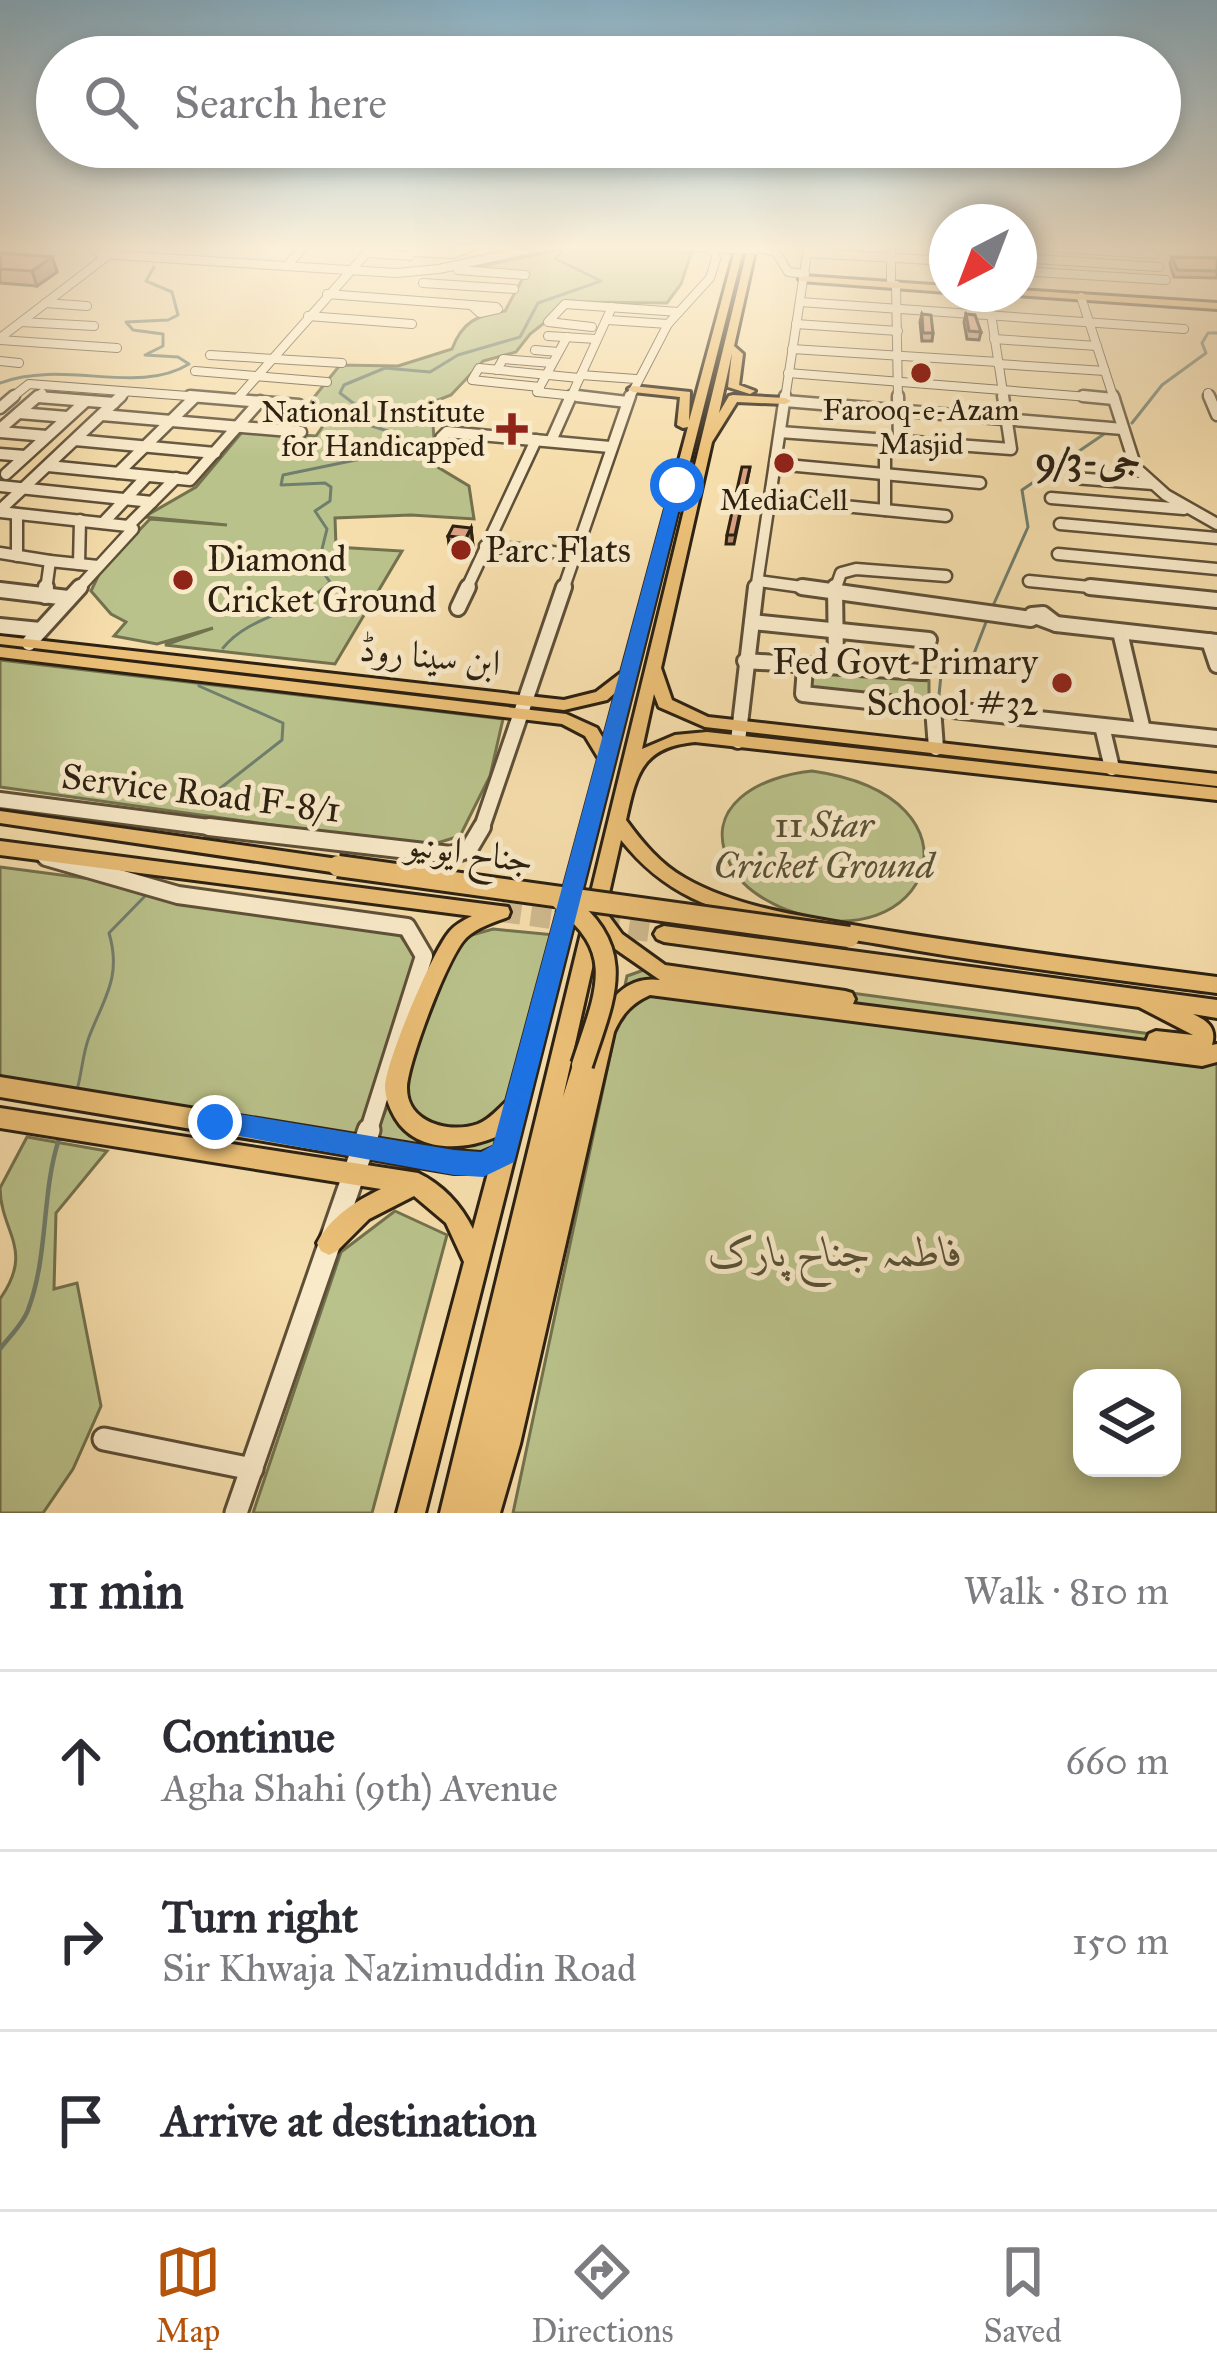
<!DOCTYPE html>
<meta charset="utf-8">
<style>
body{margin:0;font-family:"IM FELL Great Primer",Amiri,serif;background:#f2f2f3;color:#2b2b33}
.controls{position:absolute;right:36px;bottom:36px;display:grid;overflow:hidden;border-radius:24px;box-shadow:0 6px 18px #0003}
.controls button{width:108px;height:108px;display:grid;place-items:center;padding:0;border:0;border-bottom:3px solid #e1e1e2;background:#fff;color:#2b2b33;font:60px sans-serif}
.compass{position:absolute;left:929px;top:204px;width:108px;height:108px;border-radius:50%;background:#fff;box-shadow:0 6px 18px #0003;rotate:222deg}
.stop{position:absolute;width:36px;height:36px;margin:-27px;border:9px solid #1a73e8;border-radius:50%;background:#fff}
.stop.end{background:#1a73e8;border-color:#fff;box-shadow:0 3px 12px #0008}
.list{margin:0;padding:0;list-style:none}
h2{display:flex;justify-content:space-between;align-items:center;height:156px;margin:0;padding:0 48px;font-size:51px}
h2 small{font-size:39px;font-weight:400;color:#7c7c81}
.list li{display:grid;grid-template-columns:78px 1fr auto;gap:36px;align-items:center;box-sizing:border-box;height:180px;padding:0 48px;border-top:3px solid #e1e1e2}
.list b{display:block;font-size:45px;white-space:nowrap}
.list p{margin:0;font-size:39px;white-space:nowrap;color:#7c7c81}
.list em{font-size:39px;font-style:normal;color:#7c7c81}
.icon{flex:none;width:66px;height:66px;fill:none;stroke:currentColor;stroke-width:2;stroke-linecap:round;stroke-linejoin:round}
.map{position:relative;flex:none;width:1217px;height:1513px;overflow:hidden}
.search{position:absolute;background:#fff;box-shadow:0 6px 18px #0003;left:36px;right:36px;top:36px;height:132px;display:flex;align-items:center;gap:30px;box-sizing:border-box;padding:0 42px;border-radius:66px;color:#7c7c81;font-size:45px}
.sheet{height:696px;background:#fff}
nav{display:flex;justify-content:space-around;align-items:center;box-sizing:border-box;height:168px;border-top:3px solid #e1e1e2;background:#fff;font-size:33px;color:#7c7c81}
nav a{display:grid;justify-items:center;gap:6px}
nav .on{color:#b45309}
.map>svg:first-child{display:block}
</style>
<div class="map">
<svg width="1217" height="1513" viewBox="0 0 1217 1513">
<rect width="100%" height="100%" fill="#f6deac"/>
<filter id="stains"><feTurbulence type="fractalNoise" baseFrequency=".00167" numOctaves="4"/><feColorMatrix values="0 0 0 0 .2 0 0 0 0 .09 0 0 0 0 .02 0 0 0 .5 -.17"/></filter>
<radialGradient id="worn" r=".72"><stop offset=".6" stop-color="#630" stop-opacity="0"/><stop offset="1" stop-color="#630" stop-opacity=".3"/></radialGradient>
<g fill="#bac28b" stroke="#73724e" stroke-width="3" fill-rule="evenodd">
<path d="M 619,247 L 692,250 L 681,284 L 667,303 L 571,302 L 530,334 L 516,352 L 483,361 L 451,395 L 410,411 L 433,425 L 436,466 L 469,486 L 474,519 L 411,515 L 335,518 L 336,547 L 402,551 L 335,664 L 165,645 L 213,628 L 157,644 L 114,636 L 126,622 L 111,614 L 91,591 L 101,570 L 150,519 L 227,525 L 144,517 L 196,487 L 243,431 L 316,436 L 334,410 L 306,407 L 340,365 L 398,366 L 452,349 C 462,322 477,315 505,311 L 524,276 L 462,270 L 564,249 Z"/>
<polygon points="0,660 503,719 490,776 460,836 434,844 379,840 0,787"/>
<polygon points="809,671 929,681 929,705 808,691"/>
<path d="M 812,771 C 996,797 929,965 787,910 C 765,901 742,888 731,866 C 699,806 761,776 812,771 Z"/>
<polygon points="0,867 388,918 415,957 358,1135 0,1078"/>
<polygon points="493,929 555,935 533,999 494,1158 374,1139 447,960 468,936"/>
<path d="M 655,966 L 1217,1043 L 1217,1513 L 513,1513 L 627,976 ZM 1082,1378 L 1172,1378 L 1172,1468 L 1082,1468 Z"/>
<path d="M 27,1137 L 107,1151 L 56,1213 L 54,1289 L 77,1283 L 101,1406 L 73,1469 L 43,1513 L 0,1513 L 0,1299 C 35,1249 1,1234 0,1188 Z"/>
<polygon points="395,1211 447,1235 372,1513 253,1513 341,1252"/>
</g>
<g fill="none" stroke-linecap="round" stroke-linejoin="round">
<g stroke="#707e6d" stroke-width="3">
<polyline points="147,354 163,346 163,334 133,330 126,322 168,320 178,315 172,292 146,281 154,267"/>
<path d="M 0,383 C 66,359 137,396 189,364 L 178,357 L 145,355"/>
<polyline points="1132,423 1162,385 1206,353 1202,343 1208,333 1217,333"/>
<polyline points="992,608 1028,527 1022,490 1107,432"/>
<path d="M 223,648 C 252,613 299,615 330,582 L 318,565 L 327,529 L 315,511 L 330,501 L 331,487 L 325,483 L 281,485 L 283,475 L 375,456 L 403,442 L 391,432 L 362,423 L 361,409 L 340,393 L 344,385 L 385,368 L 430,372 L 458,355 L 520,337 L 538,303 L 601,281 L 556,259 L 564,247"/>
<polyline points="202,681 199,686 283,723 282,740 218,790"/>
<polyline points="939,695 941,675 970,664 988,617"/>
<path d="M 78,1086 C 82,1070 83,1053 89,1037 C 104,998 122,977 109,933 L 147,894"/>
</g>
<path stroke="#707e6d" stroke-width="4.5" d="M 0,1349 C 9,1337 23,1324 28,1310 C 49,1254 41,1194 59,1139"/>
<g stroke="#ceb88d" stroke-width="20" stroke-dasharray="20 10" stroke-linecap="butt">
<polyline points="501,912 574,922"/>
<polyline points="599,925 664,934"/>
</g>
<g stroke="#5e5038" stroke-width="10">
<g id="minor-far4">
<polyline points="683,247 733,249"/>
<polyline points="754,247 776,252 788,272 805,274"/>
<polyline points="891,247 891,280"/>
<polyline points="1058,248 1154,254"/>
<polyline points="414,252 452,254 472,247"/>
<polyline points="366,253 410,256"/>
<polyline points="808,253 947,261"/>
<polyline points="99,254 396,273 439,269 540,247"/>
<polyline points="1019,258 1159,267"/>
<polyline points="290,262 304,247"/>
<polyline points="458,270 525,275"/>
<polyline points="1019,271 1166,280"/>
<polyline points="423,283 514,289"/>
<polyline points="896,285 898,399"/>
<polyline points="327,294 471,305"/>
<polyline points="988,294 1004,399"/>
<polyline points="1081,297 1114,399"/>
<polyline points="800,302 1184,329"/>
<polyline points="45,303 87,306"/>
<polygon points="471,305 496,307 498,309 480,313"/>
<polyline points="308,316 412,324"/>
<polyline points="608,320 668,324"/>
<polyline points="21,322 94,326"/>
<polyline points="796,324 898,331"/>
<polyline points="592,327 548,322 565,304 679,312"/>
<polyline points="548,336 596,339"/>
<polyline points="567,337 537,392 604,399"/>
<polyline points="0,338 111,253"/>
<polyline points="994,339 1097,346"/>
<polyline points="0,340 117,348"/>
<polyline points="792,349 998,362"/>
<polyline points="535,350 558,352"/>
<polyline points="210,355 342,363"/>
<polyline points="0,361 19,363"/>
<polyline points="998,364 1105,371"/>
<polyline points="497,370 503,359 552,363"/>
<polyline points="195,371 327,382"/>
<polyline points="788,373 1114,399"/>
<polyline points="581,375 636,379"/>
<polyline points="540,387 472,380 479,368 579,378"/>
<polyline points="1208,393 1211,399"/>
<polyline points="38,397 70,399"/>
<polyline points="10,399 29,384 228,399"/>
<polyline points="34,399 42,393"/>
<polyline points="118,399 126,392"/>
<polyline points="237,399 372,247"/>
<polyline points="570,399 612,307"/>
<polyline points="629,399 668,324 710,278 716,259 713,247"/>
<polyline points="785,399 808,247"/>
</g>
</g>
<g stroke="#5e5038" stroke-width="15">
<g id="minor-far3">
<polyline points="190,396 299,405"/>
<polyline points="577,396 627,402"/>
<polyline points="898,396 899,441"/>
<polyline points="1083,396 1114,399"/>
<polyline points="1113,396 1136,468 1166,495 1217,524"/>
<polyline points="1209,396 1217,415"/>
<polyline points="38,397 114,403"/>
<polyline points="785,401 1123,429"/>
<polyline points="0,408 14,396"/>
<polyline points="19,413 67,417"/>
<polyline points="102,415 301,432"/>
<polyline points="0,429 38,396"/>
<polyline points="0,432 47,436"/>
<polyline points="780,432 1011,449 1003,396"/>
<polyline points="441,438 447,432 610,447"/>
<polyline points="75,440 215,453"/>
<polyline points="885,440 885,510"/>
<polyline points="551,441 571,396"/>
<polyline points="0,454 25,456"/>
<polyline points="776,464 980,483"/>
<polyline points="48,466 190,480 260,401"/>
<polyline points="118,473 195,397"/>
<polyline points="6,474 86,401"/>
<polyline points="1074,478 1153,484"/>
<polyline points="0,486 152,502"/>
<polyline points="1051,498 1184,509"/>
<polyline points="772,499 946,516"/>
<polyline points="0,510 121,396"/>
<polyline points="0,512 128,526"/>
<polyline points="17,514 17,556"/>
<polyline points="103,523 147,476"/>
<polyline points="1060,524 1217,538"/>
<polyline points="485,546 574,554"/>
<polyline points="0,553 50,561 46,590"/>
<polyline points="1058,554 1217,569"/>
<polyline points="50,561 98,566"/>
<polyline points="79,564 80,520"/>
<polyline points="758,581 824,590"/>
<polyline points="1029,581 1120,590"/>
<polyline points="77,590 133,529 128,526 176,478"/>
<polyline points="466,590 536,440"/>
<polyline points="563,590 630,396"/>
<polyline points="756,590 785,396"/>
<polyline points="835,590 841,573 856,569 946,576"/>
</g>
</g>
<g stroke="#5e5038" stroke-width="20">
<g id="minor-far2">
<polyline points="802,587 1031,619"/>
<polyline points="835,587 836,664"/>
<polyline points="1090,587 1217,600"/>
<polyline points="0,590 68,598"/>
<polyline points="45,596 46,587"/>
<polyline points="458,608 468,587"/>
<polygon points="1043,614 1056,624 1032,615"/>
<polyline points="752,622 929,640"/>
<polyline points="1056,624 1217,642"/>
<polyline points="0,626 40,630"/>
<polyline points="1120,632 1143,730"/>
<polyline points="1209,641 1217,665"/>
<polyline points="29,643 80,587"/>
<polyline points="745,661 923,672"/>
<polyline points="805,667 803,694 1217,738"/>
<polyline points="933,708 936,748"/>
<polyline points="1102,726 1112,768"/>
<polyline points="738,741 756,587"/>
<polyline points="0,800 232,830"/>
<polyline points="481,830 564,587"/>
</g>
</g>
<g stroke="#5e5038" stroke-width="22">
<g id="minor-far1">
<polyline points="209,827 451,855 469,849 482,827"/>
<polyline points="46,857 178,895 407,927 424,956 368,1133"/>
</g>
</g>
<g stroke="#5e5038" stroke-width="27">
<g id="minor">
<polyline points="104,1439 252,1469"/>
<polyline points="236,1513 369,1130"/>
</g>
</g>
<g stroke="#2c2112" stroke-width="6">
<g id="major">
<path d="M 736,247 L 744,247 L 425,1513 L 397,1513 L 464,1262 L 446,1223 L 414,1196 L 369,1219 L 337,1251 L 329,1255 L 321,1251 L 317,1243 C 330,1217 356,1201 381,1189 L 0,1128 L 0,1108 L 418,1173 C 443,1185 461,1205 473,1229 L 488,1173 L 454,1173 L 0,1097 L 0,1077 L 454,1151 L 481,1153 L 495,1147 L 498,1136 C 462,1152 411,1153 392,1112 C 388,1104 385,1095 385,1086 C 387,1059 432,952 450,931 C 456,924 464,920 472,916 L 0,855 L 0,841 L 508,907 L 510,912 L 508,917 C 494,922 476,928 466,938 C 448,956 408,1062 407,1087 C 406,1123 450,1134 478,1124 C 490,1119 498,1109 507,1101 L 599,759 L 585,736 L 562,724 L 0,657 L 0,647 L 566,714 L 597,728 L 604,740 L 617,691 L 607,700 L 564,710 L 0,644 L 0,636 L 564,700 L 596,692 L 622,672 L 688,427 L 683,428 L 677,425 L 680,397 L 633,392 L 628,389 L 633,386 L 690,392 L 689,421 Z"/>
<path d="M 748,247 L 756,247 L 734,346 L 743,354 L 739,385 L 755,391 L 750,394 L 728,387 L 732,353 L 719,413 L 729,396 L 733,395 L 785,398 L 791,401 L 785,404 L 737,402 L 712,442 L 661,668 L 672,700 L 708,717 L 1217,774 L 1217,786 L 705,727 L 659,707 L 654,694 L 642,749 L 675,735 L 707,732 L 1217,788 L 1217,800 L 695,742 C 641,747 636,775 626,820 C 642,842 660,864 685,878 C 739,909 809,917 870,928 C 986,947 1101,962 1217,977 L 1217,993 C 1104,978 991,964 879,944 C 817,934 749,925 692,898 C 663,884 641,865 621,840 L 605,911 L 622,934 L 665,965 L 845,991 L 852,993 L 855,999 L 853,1004 L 1146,1041 L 1149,1034 L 1156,1031 L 1193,1035 L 1139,1007 L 664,942 L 657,939 L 654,934 L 657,929 L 664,926 L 1217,1000 L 1217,1018 L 1193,1014 C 1207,1021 1217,1027 1212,1045 L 1217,1044 L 1217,1062 L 1202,1066 L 650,995 C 632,1003 622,1014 614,1032 L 520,1444 L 500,1513 L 440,1513 ZM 600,933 L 608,944 L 660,980 C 614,974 596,1022 587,1058 L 582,1056 L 575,1058 L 563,1097 Z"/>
<polygon points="804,276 947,286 947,292 801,281 799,279"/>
<polygon points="1019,290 1217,303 1217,309 1016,295 1019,294"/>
<polygon points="0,811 338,859 344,861 347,866 344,871 338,873 0,823"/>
</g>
</g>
<use href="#minor-far4" stroke="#f9eac9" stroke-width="8"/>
<use href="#minor-far3" stroke="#f9eac9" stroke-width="10"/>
<use href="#minor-far2" stroke="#f9eac9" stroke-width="14"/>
<use href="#minor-far1" stroke="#f9eac9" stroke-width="16"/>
<use href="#minor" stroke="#f9eac9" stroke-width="21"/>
<use href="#major" fill="#ebbf76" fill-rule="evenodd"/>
<g stroke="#5e5038" stroke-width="10" stroke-linecap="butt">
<polyline id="minor-bridge" points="733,249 756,250"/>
</g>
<g stroke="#2c2112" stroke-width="26" stroke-linecap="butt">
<g id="major-bridge">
<polyline points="338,866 849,937"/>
<path d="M 562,901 C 630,950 604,997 582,1065"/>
</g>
</g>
<use href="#minor-bridge" stroke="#f9eac9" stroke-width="8"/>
<use href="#major-bridge" stroke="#ebbf76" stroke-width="20"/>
</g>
<g fill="#bc8b71" stroke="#2c2112" stroke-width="3">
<polygon points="0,253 52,257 57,272 37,286 0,283"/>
<polygon points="1172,257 1217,258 1217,278 1174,277 1170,264"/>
<polygon points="922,314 933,333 932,341 922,341 920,322"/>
<polygon points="966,314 981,332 979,340 967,339 964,322"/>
<polygon points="750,467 734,544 726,544 727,535"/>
<polygon points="471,528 473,546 468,556 450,554 448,536"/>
</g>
<g fill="#99715c" stroke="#2c2112" stroke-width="3">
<polygon points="52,257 57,272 37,286 32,271"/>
<polygon points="471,528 473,546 468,556 466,538"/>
</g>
<g fill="#dba283" stroke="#2c2112" stroke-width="3">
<polygon points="0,253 52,257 32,271 0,269"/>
<polygon points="1172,257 1217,258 1217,271 1177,270"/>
<polygon points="922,314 931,315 933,333 923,333"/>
<polygon points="966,314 975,315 981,332 969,331"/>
<polygon points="742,467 750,467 735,535 727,535"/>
<polygon points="453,526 471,528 466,538 448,536"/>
</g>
<linearGradient id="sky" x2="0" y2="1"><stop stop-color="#8ab7cf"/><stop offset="0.54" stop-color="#fbf0da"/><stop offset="1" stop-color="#fbf0da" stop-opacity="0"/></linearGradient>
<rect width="1217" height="458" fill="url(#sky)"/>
<polygon fill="#1a73e8" points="677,480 685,485 514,1162 483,1177 454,1175 206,1130 202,1122 206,1114 215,1110 454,1150 481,1152 493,1145 670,485"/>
<g fill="#8f2418" stroke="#f9eac9" stroke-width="4.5">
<circle cx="921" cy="373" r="12"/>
<path d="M506 411h12v12h12v12h-12v12h-12v-12h-12v-12h12z"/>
<circle cx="784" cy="463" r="12"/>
<circle cx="461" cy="550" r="12"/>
<circle cx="183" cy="580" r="12"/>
<circle cx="1062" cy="683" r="12"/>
</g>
<g text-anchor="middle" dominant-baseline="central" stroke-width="10" stroke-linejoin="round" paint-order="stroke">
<g font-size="30" fill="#2c2112" stroke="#f9eac9">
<text x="921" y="410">Farooq-e-Azam<tspan x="921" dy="34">Masjid</tspan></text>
<text x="485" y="412" text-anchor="end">National Institute<tspan x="485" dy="34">for Handicapped</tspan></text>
<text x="784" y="500">MediaCell</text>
</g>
<g font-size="36" fill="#2c2112" stroke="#f9eac9" text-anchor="start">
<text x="485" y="550">Parc Flats</text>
<text x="207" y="559">Diamond<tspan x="207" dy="41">Cricket Ground</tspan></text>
<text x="1038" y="662" text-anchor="end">Fed Govt Primary<tspan x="1038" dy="41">School #32</tspan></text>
</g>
<g font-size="36" fill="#2c2112" stroke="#f9eac9">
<text transform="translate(430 656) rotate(6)">ابن سینا روڈ</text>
<text transform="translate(201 793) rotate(7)">Service Road F-8/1</text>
<text transform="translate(470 852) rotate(8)">جناح ایونیو</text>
</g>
<g font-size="36" font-style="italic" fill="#575136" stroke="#f9eac9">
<text x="824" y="825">11 Star<tspan x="824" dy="41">Cricket Ground</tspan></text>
</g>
<g font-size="39" font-weight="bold" fill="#2c2112" stroke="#f9eac9">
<text x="1088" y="460">جی-9/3</text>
</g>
<g font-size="42" font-style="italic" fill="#575136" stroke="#f9eac9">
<text x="836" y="1252">فاطمہ جناح پارک</text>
</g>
</g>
<rect width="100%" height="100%" filter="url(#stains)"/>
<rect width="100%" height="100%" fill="url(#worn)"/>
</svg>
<div class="controls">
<button><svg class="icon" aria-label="layers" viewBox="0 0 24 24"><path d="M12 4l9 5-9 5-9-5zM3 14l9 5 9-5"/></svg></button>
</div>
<svg class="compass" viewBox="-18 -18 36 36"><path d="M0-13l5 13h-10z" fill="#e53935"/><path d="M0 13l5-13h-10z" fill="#7c7c81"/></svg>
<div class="stop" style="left:677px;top:485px"></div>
<div class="stop end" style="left:215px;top:1122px"></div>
<div class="search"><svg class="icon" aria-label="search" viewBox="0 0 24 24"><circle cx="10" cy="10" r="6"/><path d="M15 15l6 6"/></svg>Search here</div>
</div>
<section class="sheet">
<h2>11 min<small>Walk · 810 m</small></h2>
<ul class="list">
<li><svg class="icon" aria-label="ahead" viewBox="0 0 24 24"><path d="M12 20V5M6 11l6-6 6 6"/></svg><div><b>Continue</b><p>Agha Shahi (9th) Avenue</p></div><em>660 m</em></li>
<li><svg class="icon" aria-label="right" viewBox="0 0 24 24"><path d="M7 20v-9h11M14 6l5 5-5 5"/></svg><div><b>Turn right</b><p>Sir Khwaja Nazimuddin Road</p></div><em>150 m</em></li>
<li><svg class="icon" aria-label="arrive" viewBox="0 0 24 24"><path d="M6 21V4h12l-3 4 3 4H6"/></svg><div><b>Arrive at destination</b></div></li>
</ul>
</section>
<nav>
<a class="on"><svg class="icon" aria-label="map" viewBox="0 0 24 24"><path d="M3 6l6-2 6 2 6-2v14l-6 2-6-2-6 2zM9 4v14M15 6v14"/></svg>Map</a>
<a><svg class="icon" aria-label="directions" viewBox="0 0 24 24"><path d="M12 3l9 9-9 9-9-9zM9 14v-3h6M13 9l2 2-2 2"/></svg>Directions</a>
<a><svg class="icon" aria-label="saved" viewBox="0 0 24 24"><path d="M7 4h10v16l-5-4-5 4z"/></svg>Saved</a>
</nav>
